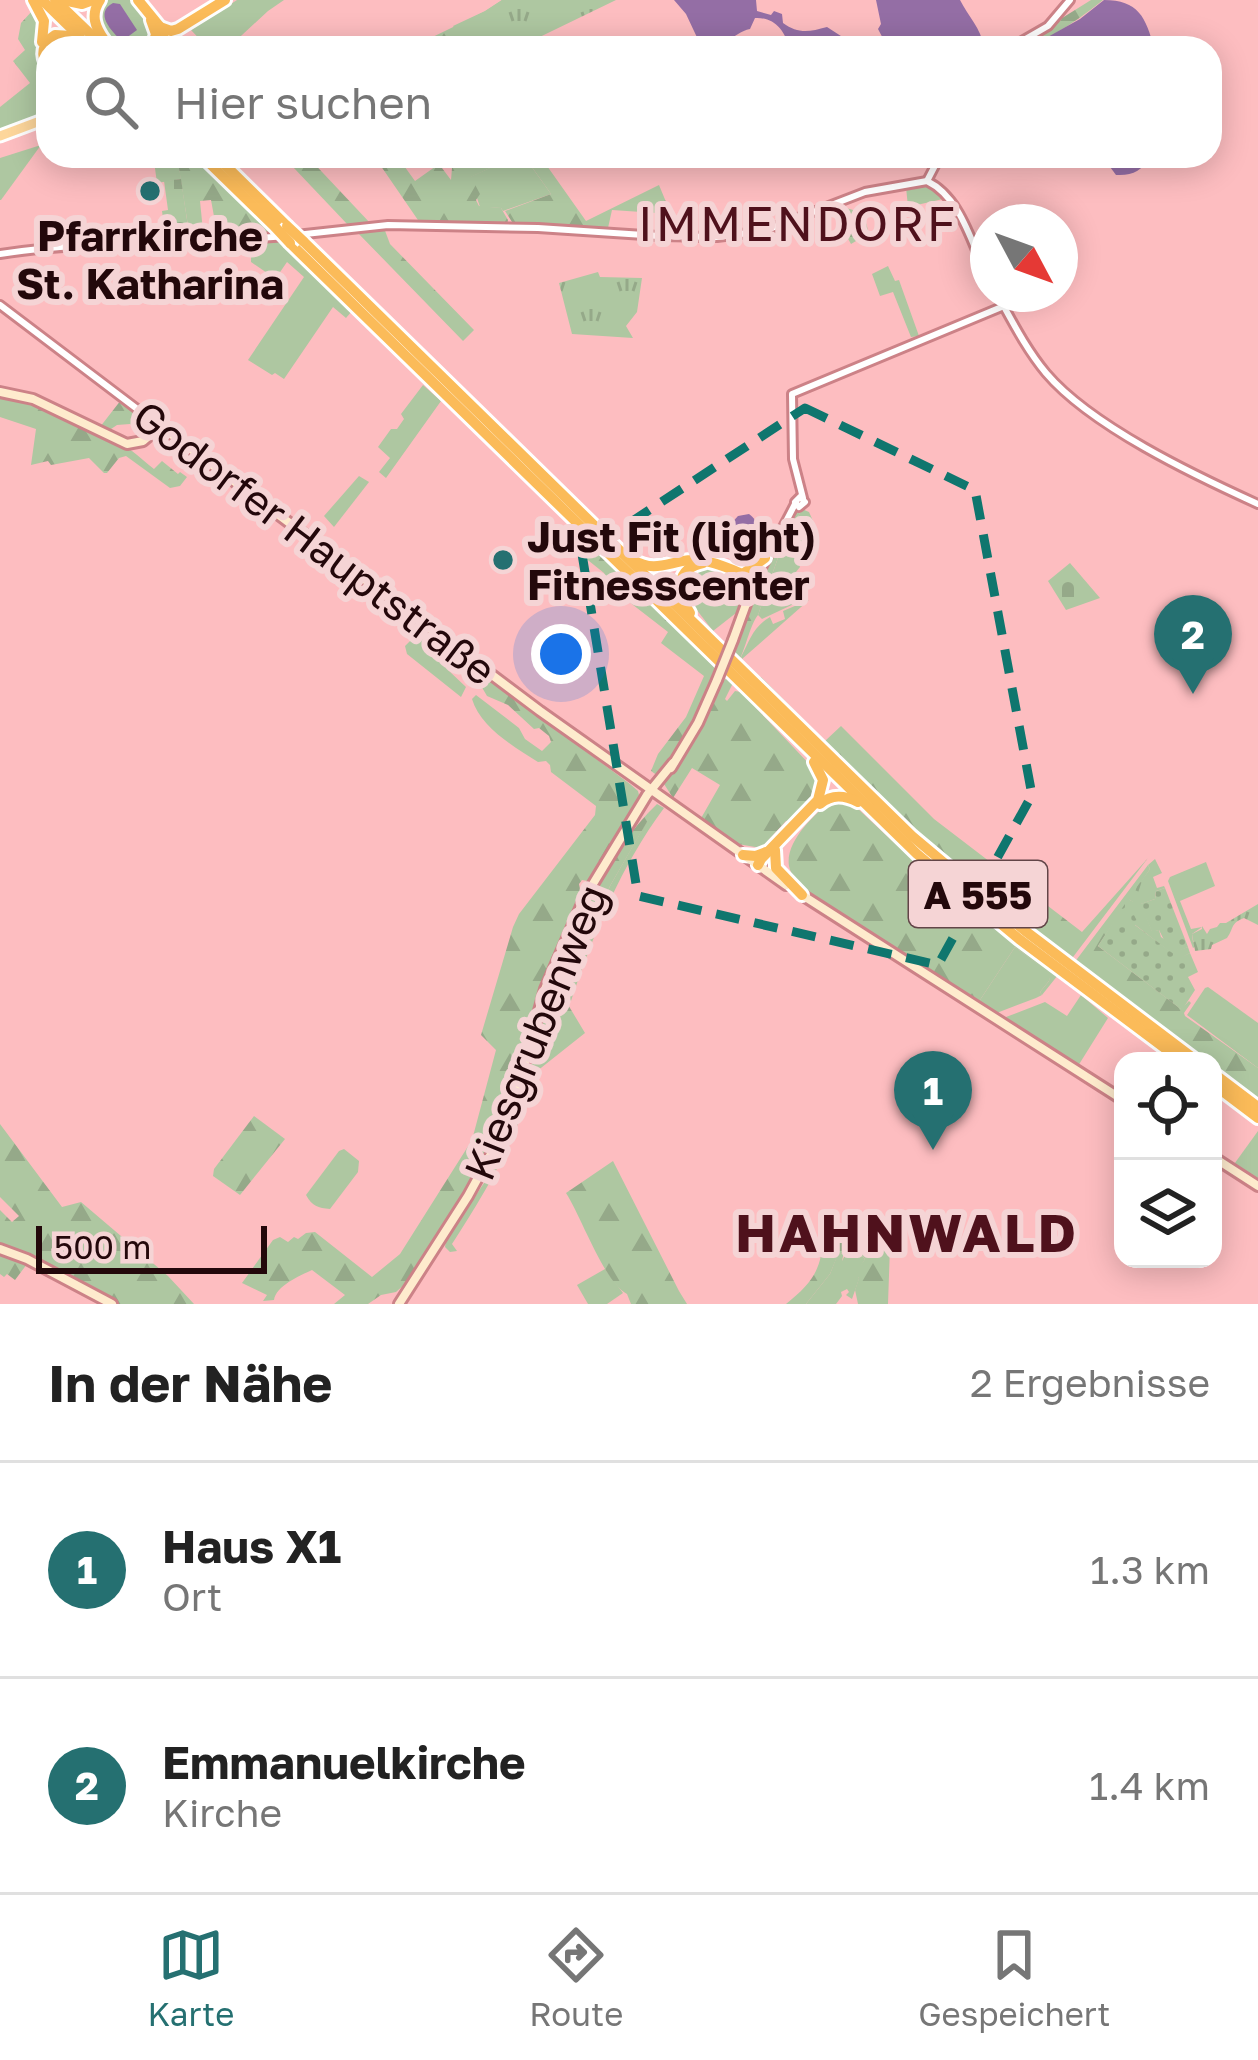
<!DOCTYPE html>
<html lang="de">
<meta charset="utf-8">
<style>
body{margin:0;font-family:"Golos Text",sans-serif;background:#f6f6f6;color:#222}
.controls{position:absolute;right:36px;bottom:36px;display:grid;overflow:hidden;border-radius:24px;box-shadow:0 6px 30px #0003}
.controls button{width:108px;height:108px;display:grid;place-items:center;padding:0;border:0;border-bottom:3px solid #e0e0e0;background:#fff;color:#222;font:60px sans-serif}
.compass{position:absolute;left:970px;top:204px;width:108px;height:108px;border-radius:50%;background:#fff;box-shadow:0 6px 30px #0003;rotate:131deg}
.scale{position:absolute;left:36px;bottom:30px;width:231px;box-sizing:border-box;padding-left:12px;border:6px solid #23080b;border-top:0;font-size:33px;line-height:42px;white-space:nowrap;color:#23080b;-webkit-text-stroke:9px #f5d4d5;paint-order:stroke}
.you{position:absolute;left:561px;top:654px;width:42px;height:42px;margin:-30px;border:9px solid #fff;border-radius:50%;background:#1a73e8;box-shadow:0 0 0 18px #1a73e833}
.badge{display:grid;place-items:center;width:78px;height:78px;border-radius:50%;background:#257071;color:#fff;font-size:39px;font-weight:700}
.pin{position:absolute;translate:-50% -99px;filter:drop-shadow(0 3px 6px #0008)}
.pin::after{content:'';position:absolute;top:63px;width:42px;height:36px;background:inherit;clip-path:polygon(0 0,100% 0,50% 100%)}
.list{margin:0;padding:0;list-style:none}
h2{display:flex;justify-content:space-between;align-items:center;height:156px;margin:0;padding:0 48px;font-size:51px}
h2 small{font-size:39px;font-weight:400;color:#767676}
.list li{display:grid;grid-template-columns:78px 1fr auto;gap:36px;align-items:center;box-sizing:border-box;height:216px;padding:0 48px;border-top:3px solid #e0e0e0}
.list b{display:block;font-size:45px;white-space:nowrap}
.list p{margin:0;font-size:39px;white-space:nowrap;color:#767676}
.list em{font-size:39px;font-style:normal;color:#767676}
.icon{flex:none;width:66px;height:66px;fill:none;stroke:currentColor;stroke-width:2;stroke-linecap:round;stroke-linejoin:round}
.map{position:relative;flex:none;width:1258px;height:1304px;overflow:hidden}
.search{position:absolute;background:#fff;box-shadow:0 6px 30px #0003;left:36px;right:36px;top:36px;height:132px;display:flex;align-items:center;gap:30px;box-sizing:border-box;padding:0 42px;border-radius:36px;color:#767676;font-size:45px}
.sheet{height:588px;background:#fff}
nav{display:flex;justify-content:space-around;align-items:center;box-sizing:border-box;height:168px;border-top:3px solid #e0e0e0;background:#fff;font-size:33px;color:#767676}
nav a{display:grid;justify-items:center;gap:6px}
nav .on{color:#257071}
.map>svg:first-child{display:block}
</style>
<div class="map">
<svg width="1258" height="1304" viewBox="0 0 1258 1304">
<defs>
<pattern id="forest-firs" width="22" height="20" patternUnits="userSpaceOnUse" patternTransform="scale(3)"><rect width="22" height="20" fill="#aec7a1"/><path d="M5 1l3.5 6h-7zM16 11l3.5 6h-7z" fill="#95a989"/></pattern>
<pattern id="cemetery-stones" width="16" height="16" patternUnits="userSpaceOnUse" patternTransform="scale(3)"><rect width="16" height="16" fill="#aec7a1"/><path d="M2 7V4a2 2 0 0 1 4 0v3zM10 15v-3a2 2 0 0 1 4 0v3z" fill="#95a989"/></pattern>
<pattern id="park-tufts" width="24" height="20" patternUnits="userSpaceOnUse" patternTransform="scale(3)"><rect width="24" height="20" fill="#aec7a1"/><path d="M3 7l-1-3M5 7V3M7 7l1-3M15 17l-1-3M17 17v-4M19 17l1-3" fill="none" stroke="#95a989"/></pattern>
<pattern id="garden-dots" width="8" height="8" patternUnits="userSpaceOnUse" patternTransform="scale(3)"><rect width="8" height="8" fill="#aec7a1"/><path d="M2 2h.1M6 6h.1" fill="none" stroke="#95a989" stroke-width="1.8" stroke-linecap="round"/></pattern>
</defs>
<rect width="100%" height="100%" fill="#fdbdc0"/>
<g fill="#aec7a1">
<polygon points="106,0 130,0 142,13 152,31 147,48 131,48 136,43 132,37 116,46 102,30 98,14"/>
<polygon points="237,0 284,0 268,11 228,48 208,48 191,30"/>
<polygon points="137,156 177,156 181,179 157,183 154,161 137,163"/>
<polygon points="516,156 524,156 551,194 503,211 501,208 480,207 470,177"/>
<polygon points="926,184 942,194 959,219 943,199 908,207 906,187"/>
<polygon points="280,239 352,311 346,318 333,307 284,379 275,373 272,375 248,360 304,277 287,262 258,304 253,300 270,275 251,262 251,240"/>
<polygon points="888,266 895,281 899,280 919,336 911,337 893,292 880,296 872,274"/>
<polygon points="423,385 441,401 386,478 379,472 390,458 378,447 391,429 397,429 404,419 401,414"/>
<polygon points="359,476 369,482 334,527 324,516"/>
<polygon points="713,589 732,590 742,601 736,613 713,631 693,605"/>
<path d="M 809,600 L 742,659 L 741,657 C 750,640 753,627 770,617 L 773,624 L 785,619 L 783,611 Z"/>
<path d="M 657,804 L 664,808 C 621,866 594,932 571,1001 L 566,993 L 610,886 L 650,816 L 648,813 Z"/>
<polygon points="1206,862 1215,886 1180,901 1191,929 1202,927 1192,934 1193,942 1197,945 1193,948 1168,881 1170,877"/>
<polygon points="1015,947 1051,974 1049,981 1040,992 1042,995 1036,998 994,1014 978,1003"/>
<polygon points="1208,987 1258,1023 1258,1068 1187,1015 1205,988"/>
<polygon points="1081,995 1108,1018 1078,1066 1006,1021 1006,1017 1045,1002 1067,1016"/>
<path d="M 518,1107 L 523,1111 C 504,1161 481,1199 452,1244 L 457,1251 L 450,1252 L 445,1247 L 446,1240 L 488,1177 Z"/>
<path d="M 344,1149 L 359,1161 L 358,1172 L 330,1209 C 318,1208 312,1206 306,1195 L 339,1151 Z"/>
<polygon points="844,1252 842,1261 862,1256 865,1259 858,1271 859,1279 852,1299 846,1295 849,1292 847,1289 841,1292 842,1296 836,1304 806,1304 830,1274 837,1256"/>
<polygon points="605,1269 623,1293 607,1304 588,1304 577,1285"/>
</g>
<g fill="url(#forest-firs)">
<polygon points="502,0 516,48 410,48 484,12"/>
<path d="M 1091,0 L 1103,0 C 1082,17 1040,48 1014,48 Z"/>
<polygon points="33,10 38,12 41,33 37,58 48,79 48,113 0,132 0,107 30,83 13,61 25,50 18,39 21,23"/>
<polygon points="41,145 1,200 0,200 0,158"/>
<polygon points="177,156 192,156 274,234 218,238 211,200 200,201 203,231 189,232"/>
<polygon points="288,156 307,156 371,224 348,225 293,167"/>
<polygon points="374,156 397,156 415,181 439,164 451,180 452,168 477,156 516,156 471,177 480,194 476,200 479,206 501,208 508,220 507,225 420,223"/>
<polygon points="524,156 540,156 586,221 659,185 671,214 612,210 608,228 514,225 505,211 551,194"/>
<polygon points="384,228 390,244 474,330 463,341 357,232"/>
<path d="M 0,397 C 28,397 109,433 132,451 C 140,457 146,463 154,469 L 162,461 L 178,474 L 180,472 L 187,477 L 180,486 L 170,488 L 126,456 L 119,458 L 107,473 L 104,473 L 89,458 L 51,465 L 48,461 L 31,465 L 36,429 L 0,417 Z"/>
<polygon points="121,400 144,417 145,426 139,431 130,424 117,425 108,431 100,427"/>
<path d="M 802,509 L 781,549 L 758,615 C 751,623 746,646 740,659 L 734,653 C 751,603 769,556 797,510 Z"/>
<polygon points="588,541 716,669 680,746 658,776 651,771 658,754 686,717 704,676 661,643 668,632 615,591 604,573 579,553"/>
<path d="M 705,568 L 732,578 L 743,589 L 742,601 L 732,590 L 713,589 L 700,601 L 690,606 C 684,587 680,571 705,568 Z"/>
<path d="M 412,622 L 630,784 L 638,791 L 640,799 L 588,881 L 582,880 L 579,884 L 581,894 L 544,977 L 513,1087 L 493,1142 L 468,1186 L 405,1284 L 396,1292 L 381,1295 L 368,1304 L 334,1304 L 345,1295 L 312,1270 C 299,1276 276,1286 274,1300 L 263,1301 L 267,1295 L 242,1283 L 273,1240 L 280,1237 L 288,1242 L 294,1237 L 298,1239 L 306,1233 L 315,1232 L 372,1277 L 400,1254 L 472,1140 L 496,1050 L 481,1035 L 513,927 L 519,914 L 595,815 L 596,806 L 551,772 L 550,765 L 546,761 L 538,762 C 514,747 480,727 472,699 L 476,695 L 519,728 L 525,739 L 542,751 L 551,742 L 549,736 L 539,728 L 534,729 L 508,705 L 487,696 L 480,684 L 453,665 L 448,670 L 466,687 L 461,697 L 407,654 L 405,646 L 414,637 L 404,631 L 402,627 Z"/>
<polygon points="761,677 825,741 841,726 934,819 1082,932 1148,858 1070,961 973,884 975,880 934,849 935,847 903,818 900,819 758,678"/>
<path d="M 728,678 L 733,683 L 725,699 L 727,701 L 735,691 L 741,692 L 814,769 C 822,797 811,801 795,821 L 786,821 L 761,848 L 732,843 L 700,820 L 720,785 L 692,768 L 673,798 L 664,784 L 696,736 L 724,680 Z"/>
<path d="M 832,801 L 848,802 L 855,806 L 919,866 L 923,874 L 921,878 C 930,890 951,902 967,904 L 1058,975 L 1042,995 L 1040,992 L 1049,981 L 1050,974 L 1015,947 L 978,1003 L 805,891 C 799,884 791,876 789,866 C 785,842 814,814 832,801 Z"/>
<path d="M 648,813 L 651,815 L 610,886 L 564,998 L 585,1033 L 527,1079 C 553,981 579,889 648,813 Z"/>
<polygon points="1148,865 1150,869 1098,946 1181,1009 1189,1001 1191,1003 1184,1013 1185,1016 1258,1068 1258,1102 1213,1068 1213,1061 1204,1061 1074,963"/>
<polygon points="254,1116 285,1139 240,1195 213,1176 214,1169"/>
<polygon points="0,1124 62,1207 81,1202 168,1276 194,1304 119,1304 90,1287 30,1260 15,1280 7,1274 4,1277 0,1274 0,1255 27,1258 0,1244 0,1210 12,1222 19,1216 0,1197"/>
<polygon points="1258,1131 1258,1183 1232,1167"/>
<path d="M 613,1161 L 679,1291 L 687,1304 L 631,1304 L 627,1294 C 604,1282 582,1218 566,1193 Z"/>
<path d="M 859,1218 L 891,1218 L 888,1304 L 858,1304 L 855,1290 L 859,1278 L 855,1273 L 865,1259 L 862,1256 L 857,1261 L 853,1260 L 849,1268 L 846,1267 L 842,1261 L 845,1255 L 843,1252 L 837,1257 L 830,1274 L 806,1304 L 786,1304 C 812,1283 822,1270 823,1236 Z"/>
</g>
<g fill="url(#cemetery-stones)">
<polygon points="181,179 190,240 166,240 162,211 168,210 164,181"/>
<path d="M 841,207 C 858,210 867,215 868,234 L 851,244 L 832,210 Z"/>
<polygon points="1070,563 1100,598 1066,610 1048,581"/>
</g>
<g fill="url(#park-tufts)">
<polygon points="502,0 616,0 517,48 469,48 453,26 485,11"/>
<polygon points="598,272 600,277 642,278 637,312 626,326 633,338 572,334 559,283"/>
<polygon points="802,509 809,512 818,532 792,548 800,567 787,583 796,603 762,619 758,615 781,549"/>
<polygon points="1155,859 1162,873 1153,877 1157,888 1164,886 1165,888 1156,891 1155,899 1141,904 1152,931 1159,930 1161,937 1179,950 1188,947 1190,953 1179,959 1134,924 1131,911 1133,902 1128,899 1150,869 1148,865"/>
<path d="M 1258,904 L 1258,925 L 1244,918 C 1230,923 1234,929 1227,938 L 1212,945 L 1211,949 L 1195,951 L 1192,934 L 1202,929 L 1202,926 L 1207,934 L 1210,929 L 1217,927 L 1220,923 L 1226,923 Z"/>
</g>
<g fill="url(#garden-dots)">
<polygon points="1165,888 1188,947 1179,951 1164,940 1159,930 1152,932 1140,904 1155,899 1156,891"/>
<polygon points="1128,899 1134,902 1132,911 1137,921 1135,925 1179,958 1190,953 1198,972 1188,977 1195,990 1182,1010 1098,946"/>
</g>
<g fill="#946ea5">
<path d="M 674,0 L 756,0 L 757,11 L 771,15 L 774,11 L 782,14 L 783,23 C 798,34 809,32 827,27 L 844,38 L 849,48 L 789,48 C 785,30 774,17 755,18 L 750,29 C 732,33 728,48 702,48 L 686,14 Z"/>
<path d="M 876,0 L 960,0 C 968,16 981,28 984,47 L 888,48 L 878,29 L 881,24 Z"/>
<path d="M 1104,0 C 1138,0 1146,17 1154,48 L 1028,48 L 1080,19 Z"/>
<path d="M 113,3 L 120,4 L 137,30 L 122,41 C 111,31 94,13 113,3 Z"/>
<path d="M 1102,156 L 1151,156 C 1142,171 1132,176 1116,175 Z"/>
<path d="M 749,514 C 766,526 751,544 739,554 L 732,552 C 723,540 728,526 738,516 Z"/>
</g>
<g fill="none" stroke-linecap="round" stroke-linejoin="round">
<g stroke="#cc8287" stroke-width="12">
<g id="tertiary">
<polyline points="1010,48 1048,26 1070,0"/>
<polyline points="927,181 940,156"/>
<path d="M 296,235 L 388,225 L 538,228 L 659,236 L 717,237 L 764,231 L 865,192 L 927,181 C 962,198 972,246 988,278"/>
<path d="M 0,254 C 94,239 189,246 283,236"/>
<path d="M 997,294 C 1012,321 1026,349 1046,373 C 1091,426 1194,475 1258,504"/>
<polyline points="0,305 153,421 158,428"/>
<polygon points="800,497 805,502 799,507 795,502"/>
<polyline points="803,498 793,459 792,394 1004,306"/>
<polyline points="755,581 795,504"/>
</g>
</g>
<g stroke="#cc8287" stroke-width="14">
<g id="secondary">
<polyline points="0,392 33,399 127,444 143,441 158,428 163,428 540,711 786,885"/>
<polyline points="733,640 749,596"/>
<polyline points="671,768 698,723 717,680"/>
<polyline points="799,893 1123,1100"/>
<polyline points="1213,1157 1258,1186"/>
<polyline points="0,1249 27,1259 112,1304"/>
<polyline points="399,1304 468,1196 497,1143 520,1080 545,989 585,897 647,795 673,763"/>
</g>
</g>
<g stroke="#fff" stroke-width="15">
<polyline id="primary" points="0,136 48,118"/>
</g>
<g stroke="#fff" stroke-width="16">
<g id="motorway">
<polyline points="33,0 44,21 42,42"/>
<polyline points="42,0 80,37"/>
<polyline points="55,0 105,48"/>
<polyline points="63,0 82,4 93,0"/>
<path d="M 100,0 C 90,15 95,27 105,41"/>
<polyline points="138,0 160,27 165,41"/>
<polyline points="151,20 156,34 152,48"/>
<polyline points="160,27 171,31 178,29 225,0"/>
<path d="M 48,68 C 40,55 42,43 55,35 L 71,36 L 90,48"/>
<polyline points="202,156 276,228"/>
<polyline points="216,156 287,226"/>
<polyline points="303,241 912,836 1024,930 1197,1061"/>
<polyline points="290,243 917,854 1019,939 1182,1061"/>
<path d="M 633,560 C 655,573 668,562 690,560 C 707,558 741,572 755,581"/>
<polyline points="744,573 765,558"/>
<polyline points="740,577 746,586 747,599"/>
<path d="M 690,613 C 676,592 675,569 703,563"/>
<path d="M 820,804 C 832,794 844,795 858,802"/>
<polyline points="775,850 776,868 802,895"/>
<polyline points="743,855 756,856 766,852"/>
<polyline points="758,865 761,859 818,800 823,780 814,762"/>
<polyline points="1213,1073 1258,1107"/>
<polyline points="1213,1084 1258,1118"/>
</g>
</g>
<use href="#tertiary" stroke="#fff" stroke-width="6"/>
<use href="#secondary" stroke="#feebcd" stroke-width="8"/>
<use href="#primary" stroke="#fdd69b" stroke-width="9"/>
<use href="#motorway" stroke="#fbbb59" stroke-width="10"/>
<g stroke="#cc8287" stroke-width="14" stroke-linecap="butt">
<polyline id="secondary-bridge" points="717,680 733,640"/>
</g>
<g stroke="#fff" stroke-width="16" stroke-linecap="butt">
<g id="motorway-bridge">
<polyline points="287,226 303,241"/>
<polyline points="276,228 290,243"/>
</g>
</g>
<use href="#secondary-bridge" stroke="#feebcd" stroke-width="8"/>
<use href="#motorway-bridge" stroke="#fbbb59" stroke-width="10"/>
</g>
<path fill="none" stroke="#0f766e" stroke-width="9" stroke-dasharray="24 15" stroke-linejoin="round" d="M 805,408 L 975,490 L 1032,795 L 938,965 L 638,896 L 582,554 Z"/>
<g fill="#257071" stroke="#f5d4d5" stroke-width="4.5">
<circle cx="150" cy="191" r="12"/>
<circle cx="503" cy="560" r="12"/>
</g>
<g text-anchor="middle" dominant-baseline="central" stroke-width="12" stroke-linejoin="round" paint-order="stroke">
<rect fill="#f5d4d5" stroke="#624548" stroke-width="3" x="909" y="861" width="138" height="66" rx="9"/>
<g font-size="39" font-weight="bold" fill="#23080b">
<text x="978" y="894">A 555</text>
</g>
<g font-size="42" font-weight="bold" fill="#23080b" stroke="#f5d4d5">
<text x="150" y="235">Pfarrkirche<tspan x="150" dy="48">St. Katharina</tspan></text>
<text x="527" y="536" text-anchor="start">Just Fit (light)<tspan x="527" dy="48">Fitnesscenter</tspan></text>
</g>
<g font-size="42" fill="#23080b" stroke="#f5d4d5">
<text transform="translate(315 542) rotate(37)">Godorfer Hauptstraße</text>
<text transform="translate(535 1032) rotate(-68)">Kiesgrubenweg</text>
</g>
<g font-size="48" letter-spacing="3" fill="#4f111c" stroke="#f5d4d5">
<text x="798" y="223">IMMENDORF</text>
</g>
<g font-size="54" font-weight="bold" letter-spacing="3" fill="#4f111c" stroke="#f5d4d5">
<text x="907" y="1231">HAHNWALD</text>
</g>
</g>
</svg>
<div class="controls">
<button><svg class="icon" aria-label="locate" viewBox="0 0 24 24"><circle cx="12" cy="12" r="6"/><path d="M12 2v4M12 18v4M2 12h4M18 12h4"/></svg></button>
<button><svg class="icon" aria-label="layers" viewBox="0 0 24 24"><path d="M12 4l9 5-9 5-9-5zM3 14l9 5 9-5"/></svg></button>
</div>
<svg class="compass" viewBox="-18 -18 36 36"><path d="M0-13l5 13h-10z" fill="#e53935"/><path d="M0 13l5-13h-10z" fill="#767676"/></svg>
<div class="scale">500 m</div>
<div class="you"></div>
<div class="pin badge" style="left:933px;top:1150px">1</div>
<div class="pin badge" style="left:1193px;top:694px">2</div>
<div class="search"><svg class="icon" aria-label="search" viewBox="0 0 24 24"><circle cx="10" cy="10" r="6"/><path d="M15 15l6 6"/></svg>Hier suchen</div>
</div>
<section class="sheet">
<h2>In der Nähe<small>2 Ergebnisse</small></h2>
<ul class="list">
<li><span class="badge">1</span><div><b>Haus X1</b><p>Ort</p></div><em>1.3 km</em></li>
<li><span class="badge">2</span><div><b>Emmanuelkirche</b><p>Kirche</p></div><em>1.4 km</em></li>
</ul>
</section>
<nav>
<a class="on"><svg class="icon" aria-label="map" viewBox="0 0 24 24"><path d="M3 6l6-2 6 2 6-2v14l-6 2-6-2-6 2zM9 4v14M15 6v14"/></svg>Karte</a>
<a><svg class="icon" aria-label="directions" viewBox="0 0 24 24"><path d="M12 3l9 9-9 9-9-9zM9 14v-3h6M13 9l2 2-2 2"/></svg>Route</a>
<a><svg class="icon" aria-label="saved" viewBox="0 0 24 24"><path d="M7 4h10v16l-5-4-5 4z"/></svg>Gespeichert</a>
</nav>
